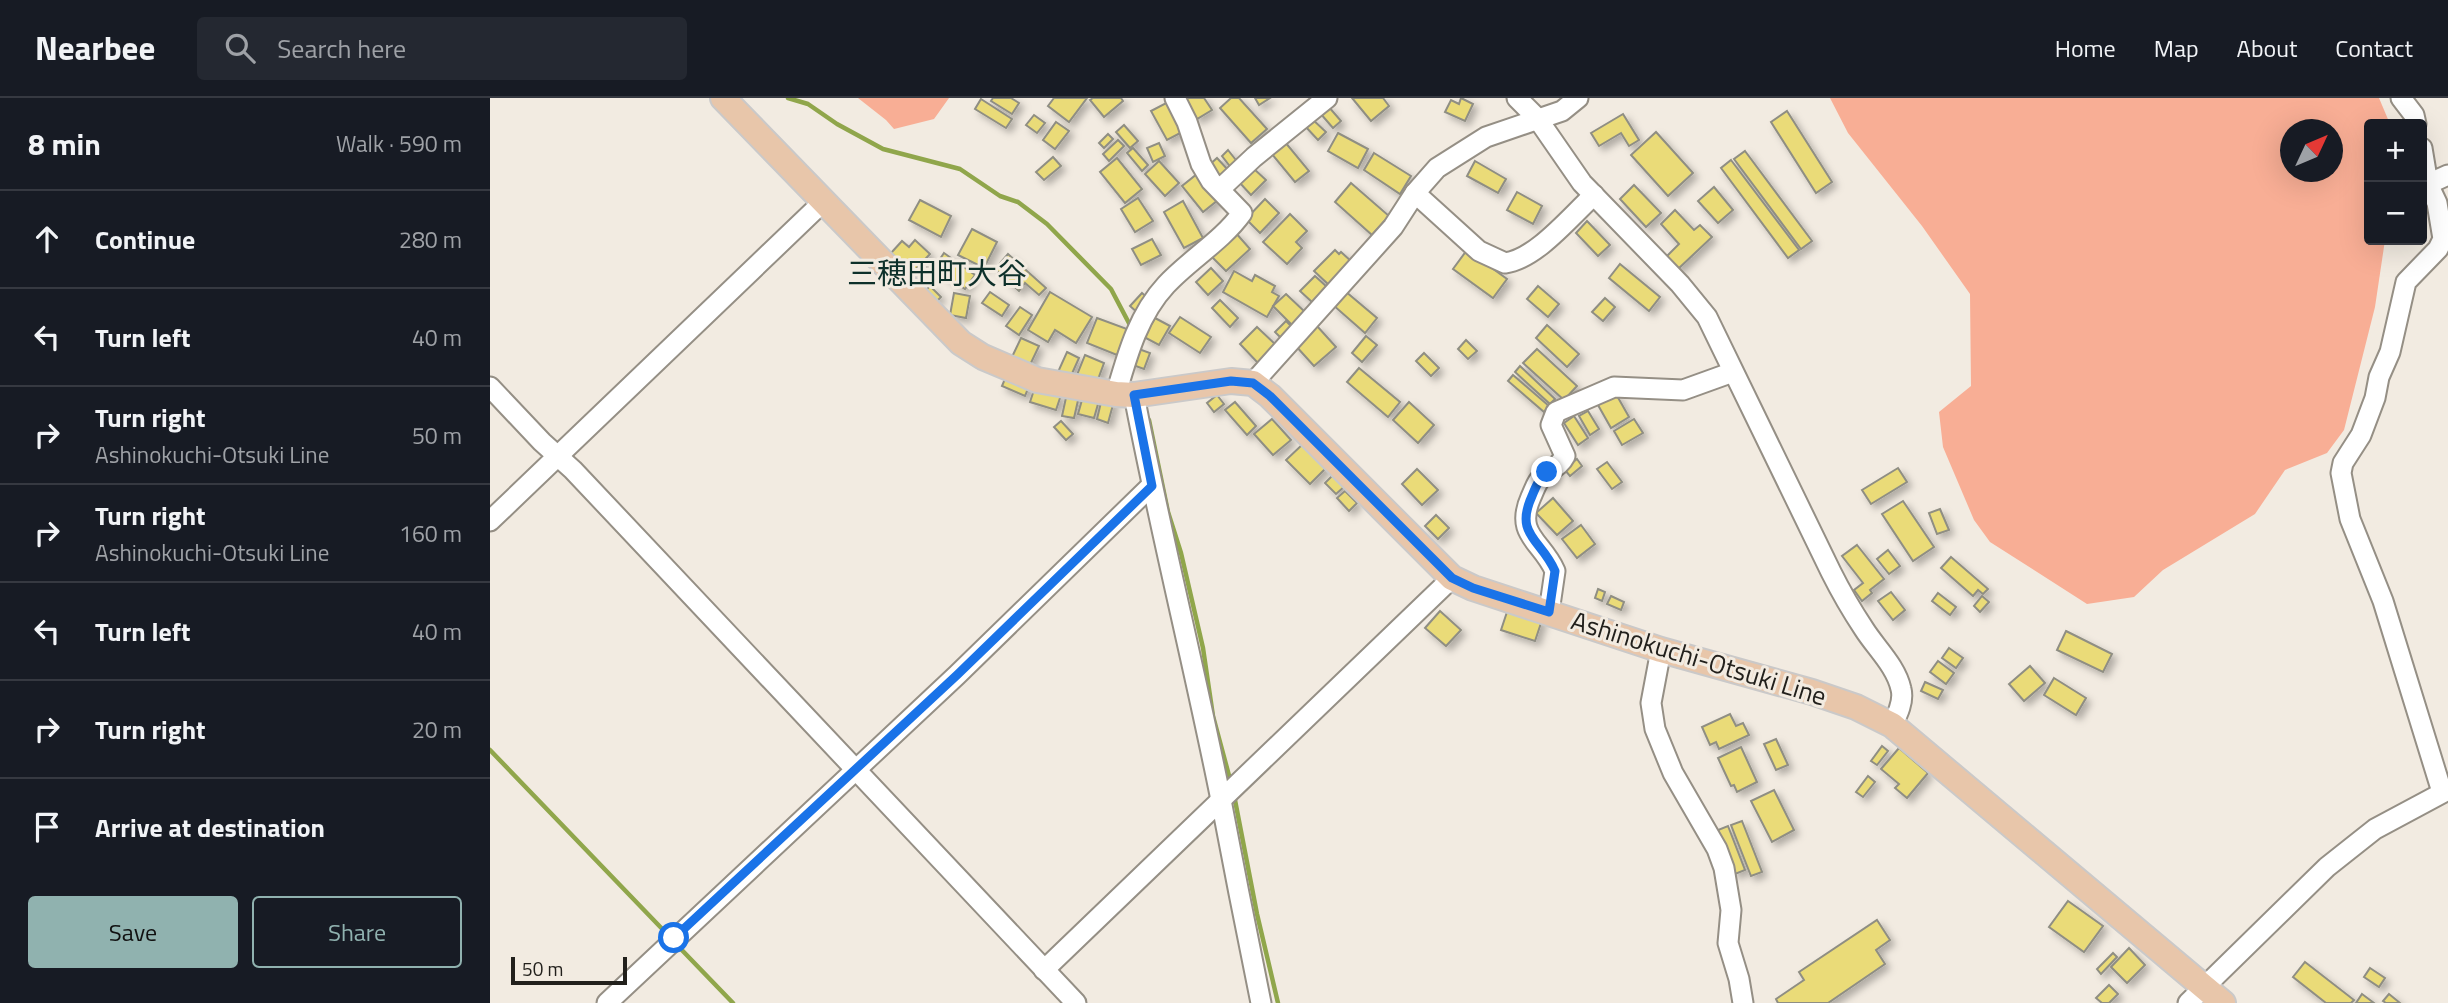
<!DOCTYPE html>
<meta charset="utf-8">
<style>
body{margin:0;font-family:"Titillium Web","Noto Sans JP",sans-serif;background:#242831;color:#f1f3f6}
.controls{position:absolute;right:21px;top:21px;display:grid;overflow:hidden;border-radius:7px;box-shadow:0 7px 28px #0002}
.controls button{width:63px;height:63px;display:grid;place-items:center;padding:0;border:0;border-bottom:2px solid #363941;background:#171b24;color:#f1f3f6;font:35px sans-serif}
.compass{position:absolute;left:1790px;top:21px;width:63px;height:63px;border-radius:50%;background:#171b24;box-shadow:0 7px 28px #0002;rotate:46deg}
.scale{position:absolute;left:21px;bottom:18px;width:116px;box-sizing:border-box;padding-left:7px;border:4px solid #22201c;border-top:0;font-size:19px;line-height:24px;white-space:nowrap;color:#22201c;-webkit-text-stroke:5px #f2ebe1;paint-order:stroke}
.stop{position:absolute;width:21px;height:21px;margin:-16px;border:5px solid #1a73e8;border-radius:50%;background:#fff}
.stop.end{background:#1a73e8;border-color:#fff;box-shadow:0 2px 7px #0008}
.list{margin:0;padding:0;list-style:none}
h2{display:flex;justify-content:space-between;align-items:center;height:91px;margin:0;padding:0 28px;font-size:30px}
h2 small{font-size:23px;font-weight:400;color:#9ea1a6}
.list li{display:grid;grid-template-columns:46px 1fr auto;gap:21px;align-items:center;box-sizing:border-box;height:98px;padding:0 28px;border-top:2px solid #363941}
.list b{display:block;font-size:26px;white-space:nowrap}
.list p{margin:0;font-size:23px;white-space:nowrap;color:#9ea1a6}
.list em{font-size:23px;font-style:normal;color:#9ea1a6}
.actions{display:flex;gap:14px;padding:21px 28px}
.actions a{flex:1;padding:16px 0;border:2px solid #90b2af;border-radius:7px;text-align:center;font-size:24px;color:#90b2af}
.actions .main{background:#90b2af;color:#111}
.icon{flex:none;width:38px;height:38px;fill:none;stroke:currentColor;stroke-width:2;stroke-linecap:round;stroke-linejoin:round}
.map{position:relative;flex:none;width:1958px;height:905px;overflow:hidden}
header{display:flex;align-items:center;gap:42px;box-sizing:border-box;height:98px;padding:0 35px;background:#171b24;border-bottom:2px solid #363941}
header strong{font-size:33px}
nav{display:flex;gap:38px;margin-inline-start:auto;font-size:24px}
.search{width:490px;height:63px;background:#242831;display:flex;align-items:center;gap:18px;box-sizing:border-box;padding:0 24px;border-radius:7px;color:#9ea1a6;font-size:26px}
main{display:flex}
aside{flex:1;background:#171b24}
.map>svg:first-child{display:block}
</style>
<header>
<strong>Nearbee</strong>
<div class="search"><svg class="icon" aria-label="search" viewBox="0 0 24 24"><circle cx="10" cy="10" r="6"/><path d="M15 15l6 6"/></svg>Search here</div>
<nav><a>Home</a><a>Map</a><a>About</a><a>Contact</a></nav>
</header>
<main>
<aside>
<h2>8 min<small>Walk · 590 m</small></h2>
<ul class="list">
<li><svg class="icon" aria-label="ahead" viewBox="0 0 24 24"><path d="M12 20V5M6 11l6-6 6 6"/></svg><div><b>Continue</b></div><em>280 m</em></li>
<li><svg class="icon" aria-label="left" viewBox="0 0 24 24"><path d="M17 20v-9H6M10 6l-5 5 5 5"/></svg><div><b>Turn left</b></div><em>40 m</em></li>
<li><svg class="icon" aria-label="right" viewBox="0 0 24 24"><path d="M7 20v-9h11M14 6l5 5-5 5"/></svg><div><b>Turn right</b><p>Ashinokuchi-Otsuki Line</p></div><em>50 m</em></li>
<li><svg class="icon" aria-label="right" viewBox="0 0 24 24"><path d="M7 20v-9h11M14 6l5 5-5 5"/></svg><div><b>Turn right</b><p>Ashinokuchi-Otsuki Line</p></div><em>160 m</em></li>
<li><svg class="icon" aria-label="left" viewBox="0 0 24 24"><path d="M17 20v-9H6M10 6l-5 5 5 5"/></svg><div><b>Turn left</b></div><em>40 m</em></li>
<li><svg class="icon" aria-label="right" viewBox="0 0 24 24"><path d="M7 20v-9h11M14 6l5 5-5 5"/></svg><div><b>Turn right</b></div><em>20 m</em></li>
<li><svg class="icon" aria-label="arrive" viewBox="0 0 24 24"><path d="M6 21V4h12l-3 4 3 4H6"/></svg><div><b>Arrive at destination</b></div></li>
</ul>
<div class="actions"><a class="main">Save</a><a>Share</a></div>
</aside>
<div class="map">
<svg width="1958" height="905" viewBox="0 0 1958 905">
<defs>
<filter id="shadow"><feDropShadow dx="4.5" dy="4.5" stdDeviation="3.5" flood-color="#0004"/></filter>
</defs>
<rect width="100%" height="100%" fill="#f2ebe1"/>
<g fill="#f8ae95" fill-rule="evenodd">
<polygon points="368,0 459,0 444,21 404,31 396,22"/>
<path d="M 1340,0 L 1889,0 L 1900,26 L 1879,26 L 1879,142 L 1895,142 L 1885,209 L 1854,332 L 1837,355 L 1795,372 L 1765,416 L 1673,472 L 1644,499 L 1597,506 L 1500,444 L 1484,422 L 1453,349 L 1449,314 L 1481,288 L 1480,196 L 1432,128 L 1358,35 ZM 1800,32 L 1842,32 L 1842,74 L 1800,74 Z"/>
</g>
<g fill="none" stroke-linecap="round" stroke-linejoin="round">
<g stroke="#90a64b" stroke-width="4.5">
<polyline points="298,0 318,6 347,26 393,51 470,71 510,98 528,104 557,126 621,191 641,229"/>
<polyline points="659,322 678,414 691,455 713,550 723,618 741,685"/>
<polyline points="0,652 179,838"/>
<polyline points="744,697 767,816 788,905"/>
<polyline points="187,847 243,905"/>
</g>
</g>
<g fill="#eadb78" stroke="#8f8e83" stroke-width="2" filter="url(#shadow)">
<polygon points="503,0 521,0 529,5 522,16 501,3"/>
<polygon points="564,0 597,0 579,24 558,8"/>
<polygon points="603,0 631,0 633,3 614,19 600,2"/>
<polygon points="695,0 714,0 722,12 707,21"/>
<polygon points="741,0 749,0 777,31 761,45 730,10"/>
<polygon points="765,0 780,0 769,7"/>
<polygon points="862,0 893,0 899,8 881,23"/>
<polygon points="971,0 983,6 975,23 955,14 961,2 969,6"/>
<polygon points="491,1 522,21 516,30 485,11"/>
<polygon points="680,3 696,32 677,42 661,13"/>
<polygon points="838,8 851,23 843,30 830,15"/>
<polygon points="1297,13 1342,84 1326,95 1281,24"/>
<polygon points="1133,16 1149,42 1139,48 1131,35 1109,48 1101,35"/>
<polygon points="544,17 555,25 547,35 536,27"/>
<polygon points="821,20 836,34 828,42 814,27"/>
<polygon points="566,24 579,33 565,51 553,42"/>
<polygon points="634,27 648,43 640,50 626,34"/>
<polygon points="1166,34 1203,75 1178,98 1141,57"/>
<polygon points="848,35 878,51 868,70 838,53"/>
<polygon points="618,36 623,41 614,50 609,45"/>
<polygon points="628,42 634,48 619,63 613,56"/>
<polygon points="795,44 819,73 805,84 781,55"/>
<polygon points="669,45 675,58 663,64 657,50"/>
<polygon points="643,50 658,67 652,73 637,55"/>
<polygon points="738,52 749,66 742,71 732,58"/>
<polygon points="1255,53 1322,143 1311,151 1244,61"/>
<polygon points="884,55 921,78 910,96 874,72"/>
<polygon points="563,59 571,68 554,82 546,74"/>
<polygon points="627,60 652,91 635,105 610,74"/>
<polygon points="727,60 739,73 729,81 718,68"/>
<polygon points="1241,62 1309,152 1298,160 1231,70"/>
<polygon points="669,63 689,85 675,98 655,76"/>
<polygon points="985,63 1016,81 1008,95 977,78"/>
<polygon points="763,70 776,82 761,97 749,84"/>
<polygon points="707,76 728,102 713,114 692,88"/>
<polygon points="861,85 899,118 882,137 845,104"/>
<polygon points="1144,87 1171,115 1156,129 1130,101"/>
<polygon points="1224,89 1243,112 1228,125 1208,103"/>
<polygon points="1027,94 1052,108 1043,126 1017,112"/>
<polygon points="648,100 663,123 645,134 631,111"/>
<polygon points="775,101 789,115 770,135 756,121"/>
<polygon points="430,102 461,118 451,139 419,122"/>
<polygon points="693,103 713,140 694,150 674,114"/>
<polygon points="1185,112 1204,132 1210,127 1222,139 1188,171 1176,159 1189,146 1171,126"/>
<polygon points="800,116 817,133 806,144 812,150 797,166 773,144"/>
<polygon points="1097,123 1120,147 1108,158 1086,135"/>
<polygon points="482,131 507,144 494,170 468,157"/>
<polygon points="745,134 760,151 736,173 720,157"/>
<polygon points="662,141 671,157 651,167 642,151"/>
<polygon points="425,142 440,156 422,175 401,155 412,143 419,149"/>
<polygon points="845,152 849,156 851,154 862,164 839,187 824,173"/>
<polygon points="977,152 1017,181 1003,200 963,171"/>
<polygon points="454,155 485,177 475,191 444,170"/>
<polygon points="518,156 556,190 549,197 535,185 529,193 505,171"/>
<polygon points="1130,166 1170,199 1159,213 1119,180"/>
<polygon points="721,170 733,183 718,197 706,184"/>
<polygon points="744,173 762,183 765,177 785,188 782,194 789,198 777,219 733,194"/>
<polygon points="825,178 837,189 822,204 810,193"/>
<polygon points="440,188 451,199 447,203 436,192"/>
<polygon points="1048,188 1069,206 1058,219 1037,201"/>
<polygon points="855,193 887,220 875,235 843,207"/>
<polygon points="500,194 519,207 512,218 492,205"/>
<polygon points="560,194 602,219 586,245 565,232 558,244 538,232"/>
<polygon points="464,195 480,198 476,220 460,217"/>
<polygon points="652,195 660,202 649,216 640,208"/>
<polygon points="796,196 815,214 802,227 783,208"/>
<polygon points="1115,200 1125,209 1113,223 1102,214"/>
<polygon points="730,202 748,220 740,229 722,210"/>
<polygon points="530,209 542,217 529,237 516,228"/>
<polygon points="690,219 721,239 710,255 679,235"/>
<polygon points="607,220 637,231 627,257 597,245"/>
<polygon points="665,220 680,228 669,247 654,239"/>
<polygon points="796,223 802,229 791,240 785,234"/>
<polygon points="1057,227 1089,256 1077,269 1046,240"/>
<polygon points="827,228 846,249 824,268 805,247"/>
<polygon points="767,229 786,247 768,265 750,246"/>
<polygon points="876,238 887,247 872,264 862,255"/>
<polygon points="531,240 549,248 539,269 521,261"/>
<polygon points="976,242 987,253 978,261 968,251"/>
<polygon points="646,250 660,255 654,271 640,266"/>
<polygon points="1047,251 1087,288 1074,302 1033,265"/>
<polygon points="577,254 589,260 580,280 568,274"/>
<polygon points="934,255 949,270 941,278 926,263"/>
<polygon points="595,257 614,265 607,284 587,277"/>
<polygon points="1030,268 1065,301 1060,306 1025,274"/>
<polygon points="869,270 910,304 898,319 857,284"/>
<polygon points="517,276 540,286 535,298 512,288"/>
<polygon points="1023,277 1059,308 1054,314 1018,283"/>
<polygon points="545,289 571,297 566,312 540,304"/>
<polygon points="577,295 589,298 584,320 572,318"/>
<polygon points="594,295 610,299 604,320 588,316"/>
<polygon points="1126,296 1139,319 1121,330 1108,307"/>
<polygon points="727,297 734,306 724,314 717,305"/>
<polygon points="612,300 624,303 618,325 607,321"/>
<polygon points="745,304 766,328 757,337 735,312"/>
<polygon points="919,304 944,327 928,345 903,322"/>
<polygon points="1098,313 1109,331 1100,337 1089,318"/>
<polygon points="1084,318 1098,340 1088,347 1074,325"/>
<polygon points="782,321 801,342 783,357 764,336"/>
<polygon points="1144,321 1153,335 1132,347 1124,333"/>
<polygon points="571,323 583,336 576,342 564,329"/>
<polygon points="814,345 837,369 820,386 796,362"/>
<polygon points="1087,361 1092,368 1080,378 1074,371"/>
<polygon points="1117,364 1132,384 1122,391 1107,371"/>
<polygon points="1408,370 1417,384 1381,406 1372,392"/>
<polygon points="927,371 948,392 932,407 912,386"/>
<polygon points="844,376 855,388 846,396 835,385"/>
<polygon points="855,393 867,405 859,413 847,400"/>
<polygon points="1063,400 1083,423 1067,437 1046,415"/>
<polygon points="1413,403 1444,449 1423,463 1392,416"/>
<polygon points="1450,411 1459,432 1447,436 1439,415"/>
<polygon points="946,417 959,430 948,441 935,428"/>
<polygon points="1091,427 1105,446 1087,460 1072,441"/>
<polygon points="1367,447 1394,481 1380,492 1382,495 1372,503 1364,492 1373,485 1352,458"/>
<polygon points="1398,452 1410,468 1399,476 1387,461"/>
<polygon points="1461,459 1498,491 1493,496 1488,492 1483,498 1451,470"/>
<polygon points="1108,491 1115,494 1112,503 1105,500"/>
<polygon points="1401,494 1415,512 1403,522 1388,503"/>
<polygon points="1448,495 1466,509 1460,517 1442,503"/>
<polygon points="1121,498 1134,504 1131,512 1117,506"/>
<polygon points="1492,498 1499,504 1490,514 1484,508"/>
<polygon points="1018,511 1052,522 1045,543 1011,532"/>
<polygon points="950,513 971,532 956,548 935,530"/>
<polygon points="1576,533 1622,556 1613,574 1567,552"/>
<polygon points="1459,550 1473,560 1466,570 1452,560"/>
<polygon points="1448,563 1464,575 1456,586 1440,574"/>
<polygon points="1540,568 1555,585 1534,603 1519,586"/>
<polygon points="1564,580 1596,600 1586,617 1554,597"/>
<polygon points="1435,584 1453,592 1448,601 1431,593"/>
<polygon points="1240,616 1246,628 1253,625 1259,637 1229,651 1226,644 1220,647 1212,629"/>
<polygon points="1286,641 1298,667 1286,672 1274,646"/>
<polygon points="1392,648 1398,653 1387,667 1381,663"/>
<polygon points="1251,649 1267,684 1247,694 1244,687 1241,688 1228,660"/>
<polygon points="1409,650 1438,675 1417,700 1405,690 1409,686 1391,671"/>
<polygon points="1378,678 1385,684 1373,699 1366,694"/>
<polygon points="1284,692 1304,732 1282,744 1261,703"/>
<polygon points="1252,723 1272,774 1261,778 1241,727"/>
<polygon points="1238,728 1255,772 1245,776 1228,732"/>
<polygon points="1578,803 1613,828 1594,854 1559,829"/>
<polygon points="1387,822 1400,842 1386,852 1395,866 1338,905 1288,905 1286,901 1314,882 1309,874"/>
<polygon points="1639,850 1655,867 1637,885 1621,869"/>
<polygon points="1623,855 1627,859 1611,876 1607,871"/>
<polygon points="1815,864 1864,902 1861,905 1836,905 1803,879"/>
<polygon points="1880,870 1895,880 1889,889 1874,879"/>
<polygon points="1619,887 1628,896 1619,905 1612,905 1606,900"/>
<polygon points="1872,896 1884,905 1866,905"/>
<polygon points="1899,896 1910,905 1896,905 1893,903"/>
</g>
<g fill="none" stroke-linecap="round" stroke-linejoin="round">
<g stroke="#958f85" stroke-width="23">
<g id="minor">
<path d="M 1027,0 L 1047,20 L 1092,85 L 1190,186 L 1217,219 L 1341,474 C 1351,494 1362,513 1374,531 C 1386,550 1406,568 1411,591 C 1414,603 1408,616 1402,627"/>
<polyline points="1911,0 1924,17 1926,26"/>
<polyline points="1932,50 1938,86 1947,105 1953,141 1948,151 1916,184 1900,254 1889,279 1885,300 1871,337 1853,365 1851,375 1860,421 1893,503 1952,694"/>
<polyline points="1938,86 1958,77"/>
<polyline points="730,91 764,59 837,0"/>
<path d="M 925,95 L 989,153 L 1015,165 C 1046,161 1080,119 1104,97"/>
<polyline points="763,285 903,129 925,95 947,70 996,39 1072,13 1088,0"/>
<polyline points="0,289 52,344 83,372 586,905"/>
<path d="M 626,296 C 637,258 648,217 676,187 C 699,162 732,143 752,115 L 721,83 L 711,66 L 697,24 L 685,0"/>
<path d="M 644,297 C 670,433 704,567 731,702 C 744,770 757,837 771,905"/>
<polyline points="0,423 334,103"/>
<path d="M 1059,514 L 1065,473 C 1052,443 1024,437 1041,399 C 1044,393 1046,385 1051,380 C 1059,371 1069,370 1075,358 L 1061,327 L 1066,314 L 1124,289 L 1193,292 L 1243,274"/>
<polyline points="1171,552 1161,605 1165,631 1183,675 1227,751 1234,770 1241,812 1238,845 1249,881 1253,905"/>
<polyline points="554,872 962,480"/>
<polyline points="117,905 467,577 661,388"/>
<polyline points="1698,905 1837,769 1885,731 1958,692"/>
</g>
</g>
<g stroke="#cac9c9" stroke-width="28">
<polyline id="major" points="233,0 471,245 493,259 547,282 626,296 644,297 741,283 763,285 780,298 962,480 983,490 1171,552 1322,594 1366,609 1402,627 1733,905"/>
</g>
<use href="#minor" stroke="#fff" stroke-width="19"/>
<use href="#major" stroke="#e8c6aa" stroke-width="24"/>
</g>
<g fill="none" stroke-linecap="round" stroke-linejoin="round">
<path stroke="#1a73e8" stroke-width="9" d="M 184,840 L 467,577 L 662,388 L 644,297 L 741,283 L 763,285 L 780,298 L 962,480 L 983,490 L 1059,514 L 1065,473 C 1051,441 1024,437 1042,398 C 1046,388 1049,381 1057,374"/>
</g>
<g text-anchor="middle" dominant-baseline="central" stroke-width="6" stroke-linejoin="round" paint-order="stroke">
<g font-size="26" fill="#22201c" stroke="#f2ebe1">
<text transform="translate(1209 560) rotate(17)">Ashinokuchi-Otsuki Line</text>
</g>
<g font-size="30" fill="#0e302a" stroke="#f2ebe1">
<text x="447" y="175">三穂田町大谷</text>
</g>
</g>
</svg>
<div class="controls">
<button>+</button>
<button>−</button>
</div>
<svg class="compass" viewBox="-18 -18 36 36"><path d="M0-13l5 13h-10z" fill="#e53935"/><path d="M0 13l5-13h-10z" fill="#9ea1a6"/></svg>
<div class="scale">50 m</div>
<div class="stop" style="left:184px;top:840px"></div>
<div class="stop end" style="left:1057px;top:374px"></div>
</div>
</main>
